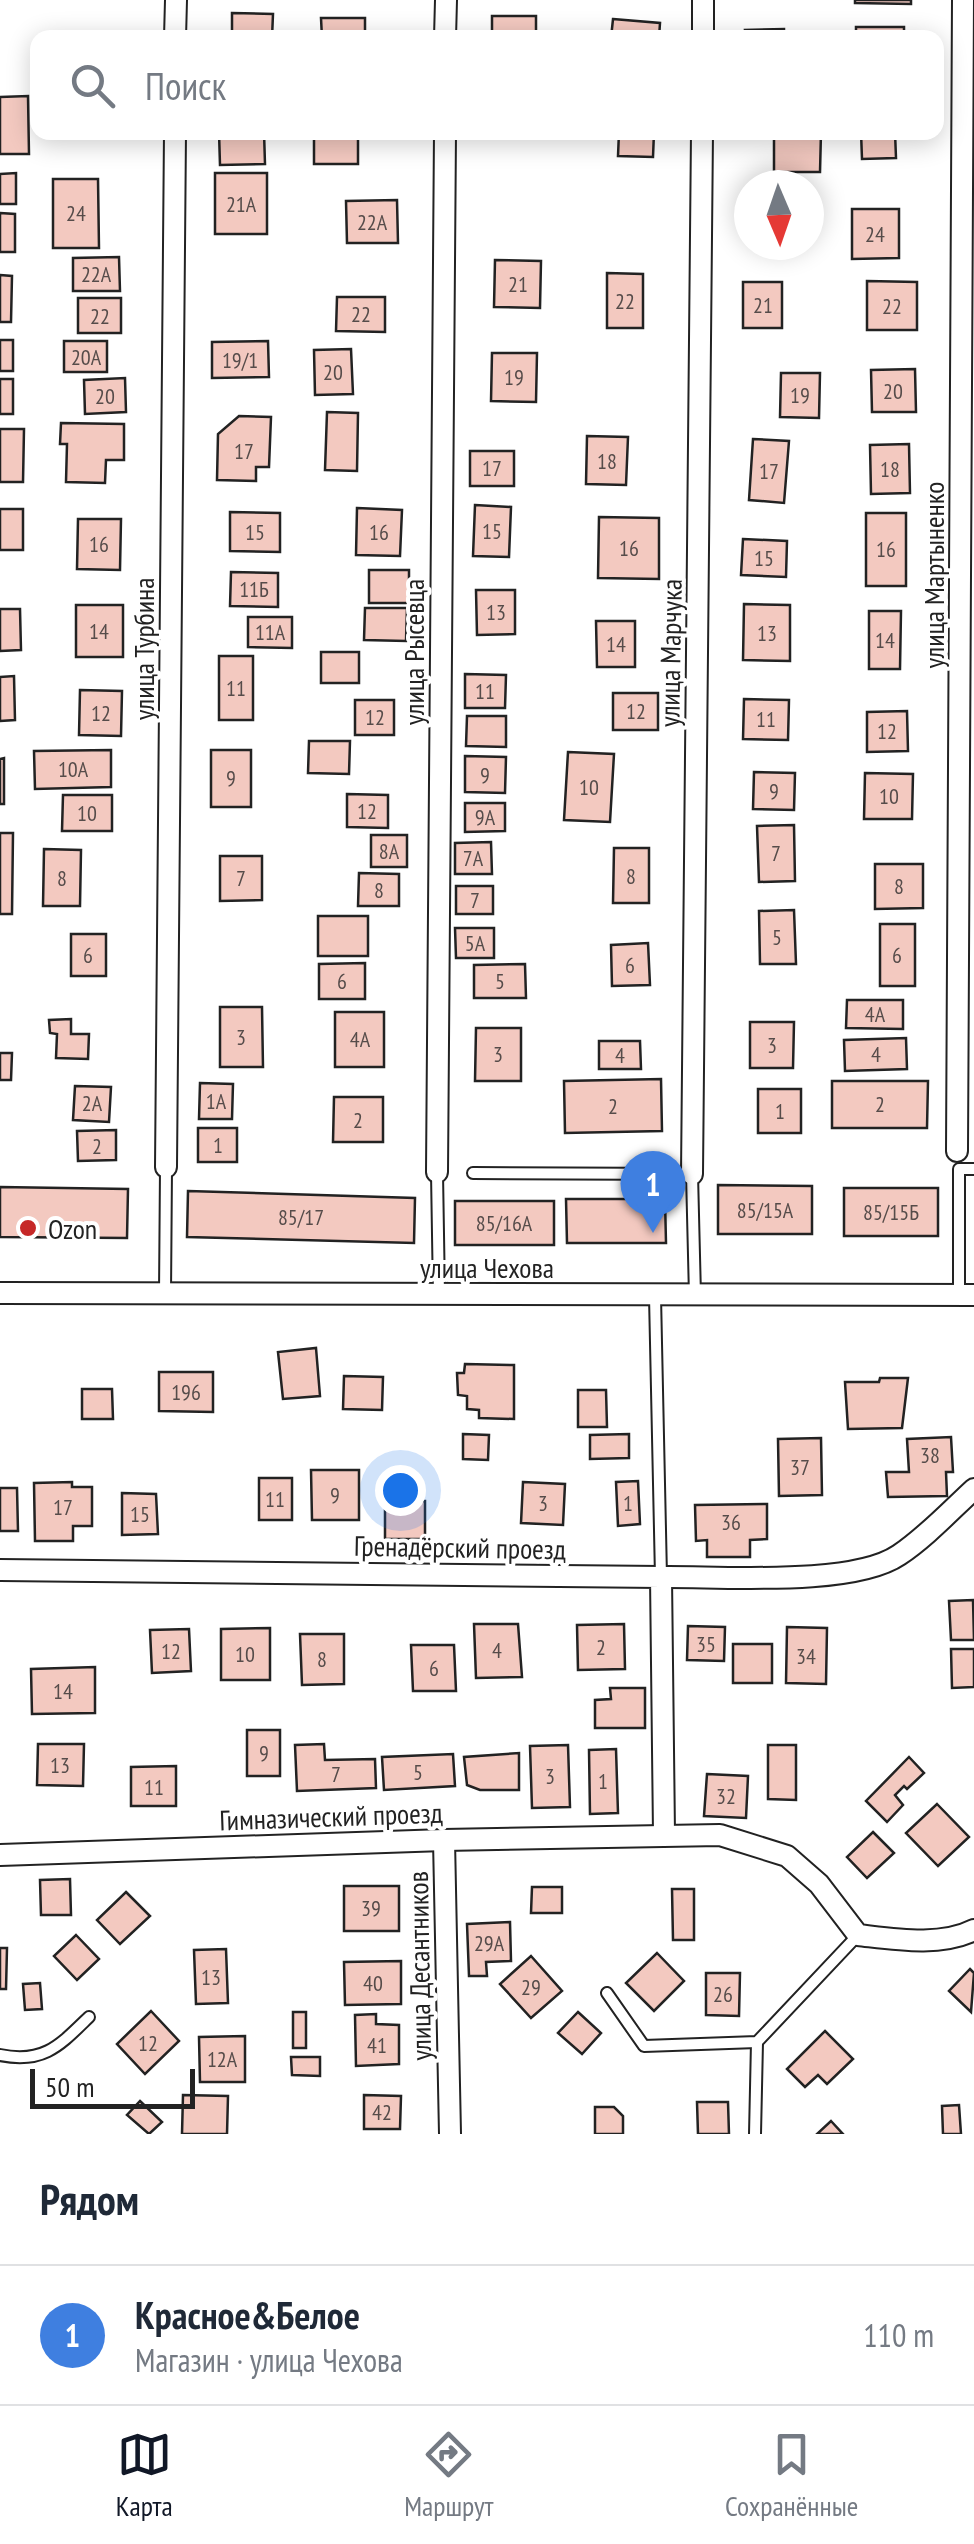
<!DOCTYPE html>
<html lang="ru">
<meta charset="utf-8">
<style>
body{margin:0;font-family:"PT Sans Narrow",sans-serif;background:#f6f6f7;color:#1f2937}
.compass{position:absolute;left:734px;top:170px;width:90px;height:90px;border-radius:50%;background:#fff;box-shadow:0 5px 25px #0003;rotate:178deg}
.scale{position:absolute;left:30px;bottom:25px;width:165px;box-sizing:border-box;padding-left:10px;border:5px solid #222;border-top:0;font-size:28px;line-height:35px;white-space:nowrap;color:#222;-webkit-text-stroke:8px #fff;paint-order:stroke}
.you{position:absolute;left:400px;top:1490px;width:35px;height:35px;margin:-25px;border:8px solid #fff;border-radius:50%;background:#1a73e8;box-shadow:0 0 0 15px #1a73e833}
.badge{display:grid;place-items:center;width:65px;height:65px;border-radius:50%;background:#111827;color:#fff;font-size:32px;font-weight:700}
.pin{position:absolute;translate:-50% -82px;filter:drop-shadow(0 2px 5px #0008)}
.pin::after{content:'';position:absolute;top:52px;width:35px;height:30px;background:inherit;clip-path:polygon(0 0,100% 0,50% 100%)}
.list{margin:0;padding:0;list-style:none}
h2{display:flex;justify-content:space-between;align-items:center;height:130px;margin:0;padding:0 40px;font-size:42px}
h2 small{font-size:32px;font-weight:400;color:#747a83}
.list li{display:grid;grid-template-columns:65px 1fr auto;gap:30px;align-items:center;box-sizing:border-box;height:140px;padding:0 40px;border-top:2px solid #e0e1e3}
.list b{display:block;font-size:38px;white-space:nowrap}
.list p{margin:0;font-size:32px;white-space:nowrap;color:#747a83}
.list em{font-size:32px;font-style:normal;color:#747a83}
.icon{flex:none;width:55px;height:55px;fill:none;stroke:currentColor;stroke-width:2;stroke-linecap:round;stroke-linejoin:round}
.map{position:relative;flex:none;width:974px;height:2134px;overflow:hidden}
.search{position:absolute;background:#fff;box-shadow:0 5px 25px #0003;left:30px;right:30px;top:30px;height:110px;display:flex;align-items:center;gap:25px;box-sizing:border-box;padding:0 35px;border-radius:20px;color:#747a83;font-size:38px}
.sheet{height:270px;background:#fff}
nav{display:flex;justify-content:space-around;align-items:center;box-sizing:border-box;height:140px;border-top:2px solid #e0e1e3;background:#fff;font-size:28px;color:#747a83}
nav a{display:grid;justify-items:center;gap:5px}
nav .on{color:#111827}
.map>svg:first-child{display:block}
</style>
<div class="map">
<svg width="974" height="2134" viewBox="0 0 974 2134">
<rect width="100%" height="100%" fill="#fff"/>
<g fill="#f3c9c0" stroke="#222" stroke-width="2.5">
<polygon points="855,0 911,0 911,4 855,3"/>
<polygon points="232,13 273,14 272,38 232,38"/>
<rect x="492" y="16" width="44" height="22"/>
<polygon points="321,18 365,18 365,38 322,38"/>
<polygon points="613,19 660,23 659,38 611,38"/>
<rect x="856" y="27" width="48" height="11"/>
<polygon points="784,29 784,38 746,38 745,30"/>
<polygon points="28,96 29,154 0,154 0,97"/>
<polygon points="219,132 264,132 265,164 220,165"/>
<rect x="314" y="132" width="44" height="32"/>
<polygon points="619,132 654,132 653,157 618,156"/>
<polygon points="774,132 821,132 820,172 774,172"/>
<polygon points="861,132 895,132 896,158 862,159"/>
<polygon points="16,173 16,204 0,204 0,174"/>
<rect x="215" y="173" width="52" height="61"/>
<polygon points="53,179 98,179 99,248 53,248"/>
<polygon points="397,200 398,243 347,243 346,201"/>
<polygon points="852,209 899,209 899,258 852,259"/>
<polygon points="0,213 15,214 15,252 0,252"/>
<polygon points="119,257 120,291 73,291 73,258"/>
<polygon points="495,260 541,261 540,308 494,307"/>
<polygon points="607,273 643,274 643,328 607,328"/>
<polygon points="0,275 12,276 11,322 0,322"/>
<polygon points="867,281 917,282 917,330 867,330"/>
<rect x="743" y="282" width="39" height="46"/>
<polygon points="337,297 385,297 385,332 336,331"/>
<rect x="78" y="298" width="43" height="35"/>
<rect x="0" y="340" width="13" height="31"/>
<rect x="64" y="341" width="43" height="31"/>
<polygon points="268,341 269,377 212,378 212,342"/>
<polygon points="351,349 353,394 315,395 314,350"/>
<polygon points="492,353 537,353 536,402 491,401"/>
<polygon points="915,369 916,412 872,412 871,370"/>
<polygon points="781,373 820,373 819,418 780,417"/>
<polygon points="125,378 126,412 85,414 84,380"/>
<rect x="0" y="379" width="13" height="35"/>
<polygon points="327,412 358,413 357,471 325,470"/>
<polygon points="239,416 271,417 269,467 256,467 256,481 217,480 218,434"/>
<polygon points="61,423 124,424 124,460 106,460 105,483 66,482 67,444 60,444"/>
<polygon points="0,429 24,429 23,482 0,482"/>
<polygon points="587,436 628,437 626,485 586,484"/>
<polygon points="753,439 789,441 784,503 749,500"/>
<polygon points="909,444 910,493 871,494 870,445"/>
<rect x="470" y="451" width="44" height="35"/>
<polygon points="475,505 511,507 509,557 473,556"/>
<polygon points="357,508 402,510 400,556 356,555"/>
<rect x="0" y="509" width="23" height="41"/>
<polygon points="230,512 280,513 280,552 230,551"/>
<rect x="866" y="513" width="40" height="73"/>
<polygon points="599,517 659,518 659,579 598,578"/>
<polygon points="78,519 121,519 120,570 77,569"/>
<polygon points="743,539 787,541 786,577 741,575"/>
<rect x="369" y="570" width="40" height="33"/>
<polygon points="231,572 278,573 278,607 230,606"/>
<polygon points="476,590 515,590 515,634 477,635"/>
<polygon points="744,604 790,605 790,661 743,660"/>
<rect x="76" y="605" width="47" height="52"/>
<polygon points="365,608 407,608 406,641 364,640"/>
<polygon points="0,609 20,609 21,650 0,651"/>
<polygon points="869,611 901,611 900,669 869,669"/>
<polygon points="248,617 292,617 292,648 248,647"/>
<polygon points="596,621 635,621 635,667 597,667"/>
<rect x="321" y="652" width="38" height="31"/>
<rect x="219" y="656" width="34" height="64"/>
<polygon points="465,674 506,675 505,708 465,708"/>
<polygon points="14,676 15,720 0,721 0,677"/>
<polygon points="80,690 122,691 121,736 79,735"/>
<rect x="613" y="693" width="45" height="37"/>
<polygon points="744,699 789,700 788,740 743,739"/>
<rect x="355" y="700" width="39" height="35"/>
<polygon points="907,711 908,751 867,752 867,712"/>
<polygon points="467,716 506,716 506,747 466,746"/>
<polygon points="309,741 350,741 349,774 308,773"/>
<polygon points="111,750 111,787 35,789 34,751"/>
<rect x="211" y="750" width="40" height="57"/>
<polygon points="568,752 614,754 610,822 564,820"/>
<polygon points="465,756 506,757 505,793 465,792"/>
<polygon points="4,758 4,804 0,804 0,759"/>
<polygon points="754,772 795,773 794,810 753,809"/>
<polygon points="865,773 913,774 912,819 864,819"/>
<polygon points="347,794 388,795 388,828 347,827"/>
<polygon points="63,795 112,795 112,831 62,831"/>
<polygon points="465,803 505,803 505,831 465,832"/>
<polygon points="794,825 795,881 759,882 757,826"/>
<polygon points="0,833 13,833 12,914 0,914"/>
<rect x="371" y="835" width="36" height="32"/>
<polygon points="491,842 492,874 455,874 455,843"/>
<polygon points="614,848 649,848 649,903 613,903"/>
<polygon points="44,849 81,850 80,906 43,906"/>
<polygon points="220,856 262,856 262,900 220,901"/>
<polygon points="875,864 923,864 923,908 875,909"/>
<polygon points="359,873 399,874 399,906 358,906"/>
<rect x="456" y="886" width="37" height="28"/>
<polygon points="794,910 796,964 760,964 759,911"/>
<rect x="318" y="916" width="50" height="40"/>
<rect x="880" y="924" width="35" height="62"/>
<polygon points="455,928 494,928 494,958 456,958"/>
<rect x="71" y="934" width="35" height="42"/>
<polygon points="648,943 650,985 612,986 611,945"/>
<polygon points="365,963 365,999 319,999 319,964"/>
<polygon points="525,964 526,998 474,998 474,965"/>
<polygon points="847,1000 903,1000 903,1029 846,1028"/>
<polygon points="220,1007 262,1007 263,1067 220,1067"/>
<rect x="335" y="1012" width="49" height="55"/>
<polygon points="71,1019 71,1034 89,1034 88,1059 56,1058 57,1034 50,1033 49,1020"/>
<polygon points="750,1022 794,1022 793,1068 750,1068"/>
<polygon points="476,1028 521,1028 521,1081 475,1081"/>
<polygon points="906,1038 907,1069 845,1071 844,1040"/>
<polygon points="599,1041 640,1041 641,1069 599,1069"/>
<polygon points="0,1053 12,1053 11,1080 0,1080"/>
<polygon points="661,1079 662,1131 565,1133 564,1081"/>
<polygon points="832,1081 928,1081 927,1128 832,1128"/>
<polygon points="200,1083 233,1084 232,1119 199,1119"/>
<polygon points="75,1086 111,1087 109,1122 73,1120"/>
<rect x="758" y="1089" width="43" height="44"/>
<polygon points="334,1097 383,1097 383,1142 333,1142"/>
<rect x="198" y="1128" width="39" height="34"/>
<polygon points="116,1130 116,1160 78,1161 77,1131"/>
<polygon points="718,1185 812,1186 812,1234 718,1234"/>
<polygon points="0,1187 128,1189 127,1238 0,1237"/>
<rect x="844" y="1188" width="94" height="48"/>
<polygon points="188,1191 415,1198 414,1243 187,1237"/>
<polygon points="566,1199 665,1199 666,1243 567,1243"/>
<rect x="455" y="1201" width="99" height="44"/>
<polygon points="316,1348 320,1396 283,1399 278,1352"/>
<polygon points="465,1364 514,1365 514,1419 479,1418 479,1410 467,1409 467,1396 458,1395 457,1373 464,1373"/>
<polygon points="159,1372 213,1372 213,1412 159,1411"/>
<polygon points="344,1376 383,1377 382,1410 343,1409"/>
<polygon points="880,1378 908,1378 902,1428 848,1429 845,1382 879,1382"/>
<polygon points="82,1389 112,1389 113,1419 82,1419"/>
<polygon points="578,1390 606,1390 607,1427 578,1427"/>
<polygon points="463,1434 489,1435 488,1460 463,1459"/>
<polygon points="629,1434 629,1458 590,1459 590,1435"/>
<polygon points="951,1437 953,1472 946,1472 947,1496 888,1497 886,1472 909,1472 907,1439"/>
<polygon points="821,1438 822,1495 779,1496 778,1439"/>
<polygon points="311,1470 359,1470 359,1520 312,1520"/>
<rect x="259" y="1478" width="33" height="42"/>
<polygon points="638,1481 640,1524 618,1526 616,1482"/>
<polygon points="72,1482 72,1487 92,1487 92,1526 73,1526 73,1541 35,1541 34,1483"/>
<polygon points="523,1482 565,1484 563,1525 521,1523"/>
<polygon points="0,1488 17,1488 18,1531 0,1531"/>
<polygon points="122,1493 156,1494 158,1534 122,1535"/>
<rect x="385" y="1501" width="40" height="38"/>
<polygon points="767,1504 767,1539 750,1540 750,1557 707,1557 707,1540 696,1541 695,1505"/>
<polygon points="973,1600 974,1640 951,1640 949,1601"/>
<polygon points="474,1624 518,1624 522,1677 476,1678"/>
<polygon points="624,1624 625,1669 578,1670 577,1625"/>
<polygon points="688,1626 725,1627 724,1661 687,1660"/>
<polygon points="787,1627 827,1628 826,1684 786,1683"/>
<polygon points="270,1628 270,1680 221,1680 221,1629"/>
<polygon points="189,1629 191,1671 152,1673 150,1630"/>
<polygon points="300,1634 344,1634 344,1684 302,1685"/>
<rect x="733" y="1644" width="39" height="39"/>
<polygon points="411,1645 454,1645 456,1691 413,1691"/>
<polygon points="951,1649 974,1649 974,1687 952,1688"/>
<polygon points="95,1667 95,1713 32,1714 31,1669"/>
<polygon points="610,1688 645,1688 645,1728 595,1728 595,1700 611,1699"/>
<rect x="247" y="1730" width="33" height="46"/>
<polygon points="38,1744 84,1744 83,1786 37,1785"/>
<polygon points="324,1744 325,1760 375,1759 376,1788 297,1791 295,1745"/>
<polygon points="568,1745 570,1807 532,1808 530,1746"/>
<polygon points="768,1745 796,1745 796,1800 768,1799"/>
<polygon points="616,1749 618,1813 590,1814 589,1750"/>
<polygon points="519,1753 519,1790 480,1790 467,1785 464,1757"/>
<polygon points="453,1754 455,1786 384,1790 382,1757"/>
<polygon points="909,1757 924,1773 907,1789 904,1786 895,1795 903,1805 887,1822 866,1801"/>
<polygon points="176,1766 176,1806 131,1806 131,1767"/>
<polygon points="707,1774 748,1776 746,1818 704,1816"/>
<polygon points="937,1804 969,1837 938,1866 906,1833"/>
<polygon points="873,1832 894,1853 867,1878 847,1857"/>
<polygon points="70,1879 71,1915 41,1915 40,1880"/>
<rect x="344" y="1886" width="55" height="45"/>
<polygon points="532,1887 562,1887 562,1913 531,1913"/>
<polygon points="672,1889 694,1889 694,1940 673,1940"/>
<polygon points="126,1892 150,1916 120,1944 97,1920"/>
<polygon points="510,1922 511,1961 486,1962 487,1976 469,1976 467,1924"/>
<polygon points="76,1935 99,1959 77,1980 54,1956"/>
<polygon points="0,1948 7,1948 6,1989 0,1989"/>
<polygon points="226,1949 228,2003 196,2004 194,1950"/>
<polygon points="657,1953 684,1981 654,2011 626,1983"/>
<polygon points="531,1956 562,1991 531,2018 500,1984"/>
<polygon points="401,1961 401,2004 345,2005 344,1962"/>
<polygon points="970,1969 974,1973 971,2012 949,1991"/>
<polygon points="706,1973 740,1973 739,2016 706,2015"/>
<polygon points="40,1983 42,2009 25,2010 23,1984"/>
<polygon points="151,2011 179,2041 145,2074 117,2044"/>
<rect x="293" y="2012" width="13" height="36"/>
<polygon points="578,2012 601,2033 582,2054 558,2033"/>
<polygon points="376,2014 376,2024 399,2025 399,2064 356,2066 355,2015"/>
<polygon points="825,2031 853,2059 827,2084 818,2075 805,2087 787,2069"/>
<polygon points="245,2036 245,2082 200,2082 199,2037"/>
<polygon points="291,2057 320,2057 320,2076 292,2075"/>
<polygon points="183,2095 228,2096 227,2134 182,2134"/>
<polygon points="364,2095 401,2096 400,2129 364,2129"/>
<polygon points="140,2101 162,2122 149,2134 127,2115"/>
<polygon points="697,2102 728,2102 729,2134 698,2134"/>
<polygon points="959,2105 961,2134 943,2134 942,2106"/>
<polygon points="595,2107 614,2107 623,2116 623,2134 595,2134"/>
<polygon points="831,2121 843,2134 817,2134"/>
</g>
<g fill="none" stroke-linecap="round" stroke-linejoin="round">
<g stroke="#222" stroke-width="14">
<g id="service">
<polyline points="437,1173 439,1295"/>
<polyline points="473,1173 692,1174 695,1296"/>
<polyline points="165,1294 166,1168"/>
<polyline points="959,1295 959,1169 974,1169"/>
<polyline points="655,1296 661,1577"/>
<polyline points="607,1993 644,2046 757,2042 858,1935"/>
<path d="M 0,2055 C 44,2064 60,2045 89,2017"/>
<polyline points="755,2134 757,2042"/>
</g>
</g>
<g stroke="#222" stroke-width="24">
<g id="minor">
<polyline points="175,38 176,0"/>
<polyline points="445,38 446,0"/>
<polyline points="703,38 703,0"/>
<polyline points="957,1151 963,0"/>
<polyline points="166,1167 175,132"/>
<polyline points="437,1172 445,132"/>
<polyline points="692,1174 702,132"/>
<polyline points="0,1293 974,1295"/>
<polyline points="0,1570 661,1577 664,1834"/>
<path d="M 661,1577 C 719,1576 852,1587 899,1555 C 926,1537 950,1511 974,1489"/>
<polyline points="444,1840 450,2134"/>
<path d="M 0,1855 L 444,1840 L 720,1835 L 787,1856 L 819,1884 L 858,1935 C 894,1939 941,1947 974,1930"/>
</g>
</g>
<use href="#service" stroke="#fff" stroke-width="10"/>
<use href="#minor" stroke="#fff" stroke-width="20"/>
</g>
<circle fill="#c62828" stroke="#fff" stroke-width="4" cx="28" cy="1228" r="10"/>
<g text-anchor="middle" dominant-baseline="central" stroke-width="8" stroke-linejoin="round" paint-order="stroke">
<g font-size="22" fill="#564c4a">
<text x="241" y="204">21А</text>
<text x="76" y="213">24</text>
<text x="372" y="222">22А</text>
<text x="875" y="234">24</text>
<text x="96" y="274">22А</text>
<text x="518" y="284">21</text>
<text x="625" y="301">22</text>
<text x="763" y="305">21</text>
<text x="892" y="306">22</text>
<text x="361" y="314">22</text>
<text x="100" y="316">22</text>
<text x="86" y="357">20А</text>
<text x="240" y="360">19/1</text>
<text x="333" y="372">20</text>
<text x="514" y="377">19</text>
<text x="893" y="391">20</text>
<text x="800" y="395">19</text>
<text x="105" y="396">20</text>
<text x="244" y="451">17</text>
<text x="607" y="461">18</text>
<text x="492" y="468">17</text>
<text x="890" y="469">18</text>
<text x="769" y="471">17</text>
<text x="492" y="531">15</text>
<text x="255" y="532">15</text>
<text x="379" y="532">16</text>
<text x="99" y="544">16</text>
<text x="629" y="548">16</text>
<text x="886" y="549">16</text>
<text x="764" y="558">15</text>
<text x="254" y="589">11Б</text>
<text x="496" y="612">13</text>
<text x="99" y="631">14</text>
<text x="270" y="632">11А</text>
<text x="767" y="633">13</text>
<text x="885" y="640">14</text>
<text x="616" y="644">14</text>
<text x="236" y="688">11</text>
<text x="485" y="691">11</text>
<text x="636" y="711">12</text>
<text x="101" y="713">12</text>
<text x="375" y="717">12</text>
<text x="766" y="719">11</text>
<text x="887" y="731">12</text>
<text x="73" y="769">10А</text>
<text x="485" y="775">9</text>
<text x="231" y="778">9</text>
<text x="589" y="787">10</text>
<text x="774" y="791">9</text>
<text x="889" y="796">10</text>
<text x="367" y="811">12</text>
<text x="87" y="813">10</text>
<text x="485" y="817">9А</text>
<text x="389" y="851">8А</text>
<text x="776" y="853">7</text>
<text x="473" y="858">7А</text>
<text x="631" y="876">8</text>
<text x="62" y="878">8</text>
<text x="241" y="878">7</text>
<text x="899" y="886">8</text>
<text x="379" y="890">8</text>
<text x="475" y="900">7</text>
<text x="777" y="937">5</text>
<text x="475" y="943">5А</text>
<text x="88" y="955">6</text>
<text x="897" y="955">6</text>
<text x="630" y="965">6</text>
<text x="342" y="981">6</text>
<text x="500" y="981">5</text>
<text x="875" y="1014">4А</text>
<text x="241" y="1037">3</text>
<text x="360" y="1039">4А</text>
<text x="772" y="1045">3</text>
<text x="498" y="1054">3</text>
<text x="876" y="1054">4</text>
<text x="620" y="1055">4</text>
<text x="216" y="1101">1А</text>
<text x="92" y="1103">2А</text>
<text x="880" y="1104">2</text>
<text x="613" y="1106">2</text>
<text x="780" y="1111">1</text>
<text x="358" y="1120">2</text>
<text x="218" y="1145">1</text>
<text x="97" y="1146">2</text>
<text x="765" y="1210">85/15А</text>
<text x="891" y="1212">85/15Б</text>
<text x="301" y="1217">85/17</text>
<text x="504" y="1223">85/16А</text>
<text x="186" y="1392">196</text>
<text x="930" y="1455">38</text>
<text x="800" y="1467">37</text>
<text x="335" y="1495">9</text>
<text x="275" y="1499">11</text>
<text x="543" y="1503">3</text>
<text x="628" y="1503">1</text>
<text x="63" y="1507">17</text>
<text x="140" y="1514">15</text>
<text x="731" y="1522">36</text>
<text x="706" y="1644">35</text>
<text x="601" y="1647">2</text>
<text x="497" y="1650">4</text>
<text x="171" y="1651">12</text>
<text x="245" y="1654">10</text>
<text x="806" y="1656">34</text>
<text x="322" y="1659">8</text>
<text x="434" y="1668">6</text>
<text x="63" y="1691">14</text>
<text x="264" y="1753">9</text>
<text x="60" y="1765">13</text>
<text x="418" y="1772">5</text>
<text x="336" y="1774">7</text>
<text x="550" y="1776">3</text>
<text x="603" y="1781">1</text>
<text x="154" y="1787">11</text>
<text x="726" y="1796">32</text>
<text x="371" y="1908">39</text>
<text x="489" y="1943">29А</text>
<text x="211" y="1977">13</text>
<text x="373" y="1983">40</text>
<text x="531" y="1987">29</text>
<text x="723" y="1994">26</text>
<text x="148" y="2043">12</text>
<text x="377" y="2045">41</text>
<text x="222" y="2059">12А</text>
<text x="382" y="2112">42</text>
</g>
<g font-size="28" fill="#222" stroke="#fff">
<text transform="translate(933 575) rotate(-90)">улица Мартыненко</text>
<text transform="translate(143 649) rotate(-90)">улица Турбина</text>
<text transform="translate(413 652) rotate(-90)">улица Рысевца</text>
<text transform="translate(670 653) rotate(-89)">улица Марчука</text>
<text x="487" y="1267">улица Чехова</text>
<text transform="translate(460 1547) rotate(1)">Гренадёрский проезд</text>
<text transform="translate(331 1816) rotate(-2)">Гимназический проезд</text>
<text transform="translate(419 1966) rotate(-91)">улица Десантников</text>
</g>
<g font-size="28" fill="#222" stroke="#fff" text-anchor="start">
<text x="48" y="1228">Ozon</text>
</g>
</g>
</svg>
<svg class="compass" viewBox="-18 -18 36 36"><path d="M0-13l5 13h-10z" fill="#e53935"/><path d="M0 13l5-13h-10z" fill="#747a83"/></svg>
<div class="scale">50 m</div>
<div class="you"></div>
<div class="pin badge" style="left:653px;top:1233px;background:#3f7fe0">1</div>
<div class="search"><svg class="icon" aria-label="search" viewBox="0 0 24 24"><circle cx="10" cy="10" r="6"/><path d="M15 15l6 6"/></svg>Поиск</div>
</div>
<section class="sheet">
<h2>Рядом<small></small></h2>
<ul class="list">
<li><span class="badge" style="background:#3f7fe0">1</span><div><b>Красное&amp;Белое</b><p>Магазин · улица Чехова</p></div><em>110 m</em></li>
</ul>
</section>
<nav>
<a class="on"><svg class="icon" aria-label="map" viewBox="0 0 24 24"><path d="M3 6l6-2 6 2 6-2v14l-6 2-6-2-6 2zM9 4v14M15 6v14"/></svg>Карта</a>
<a><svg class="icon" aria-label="directions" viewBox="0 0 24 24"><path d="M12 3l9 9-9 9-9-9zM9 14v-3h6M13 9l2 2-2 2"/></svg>Маршрут</a>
<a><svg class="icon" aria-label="saved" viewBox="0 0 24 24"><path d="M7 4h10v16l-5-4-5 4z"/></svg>Сохранённые</a>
</nav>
